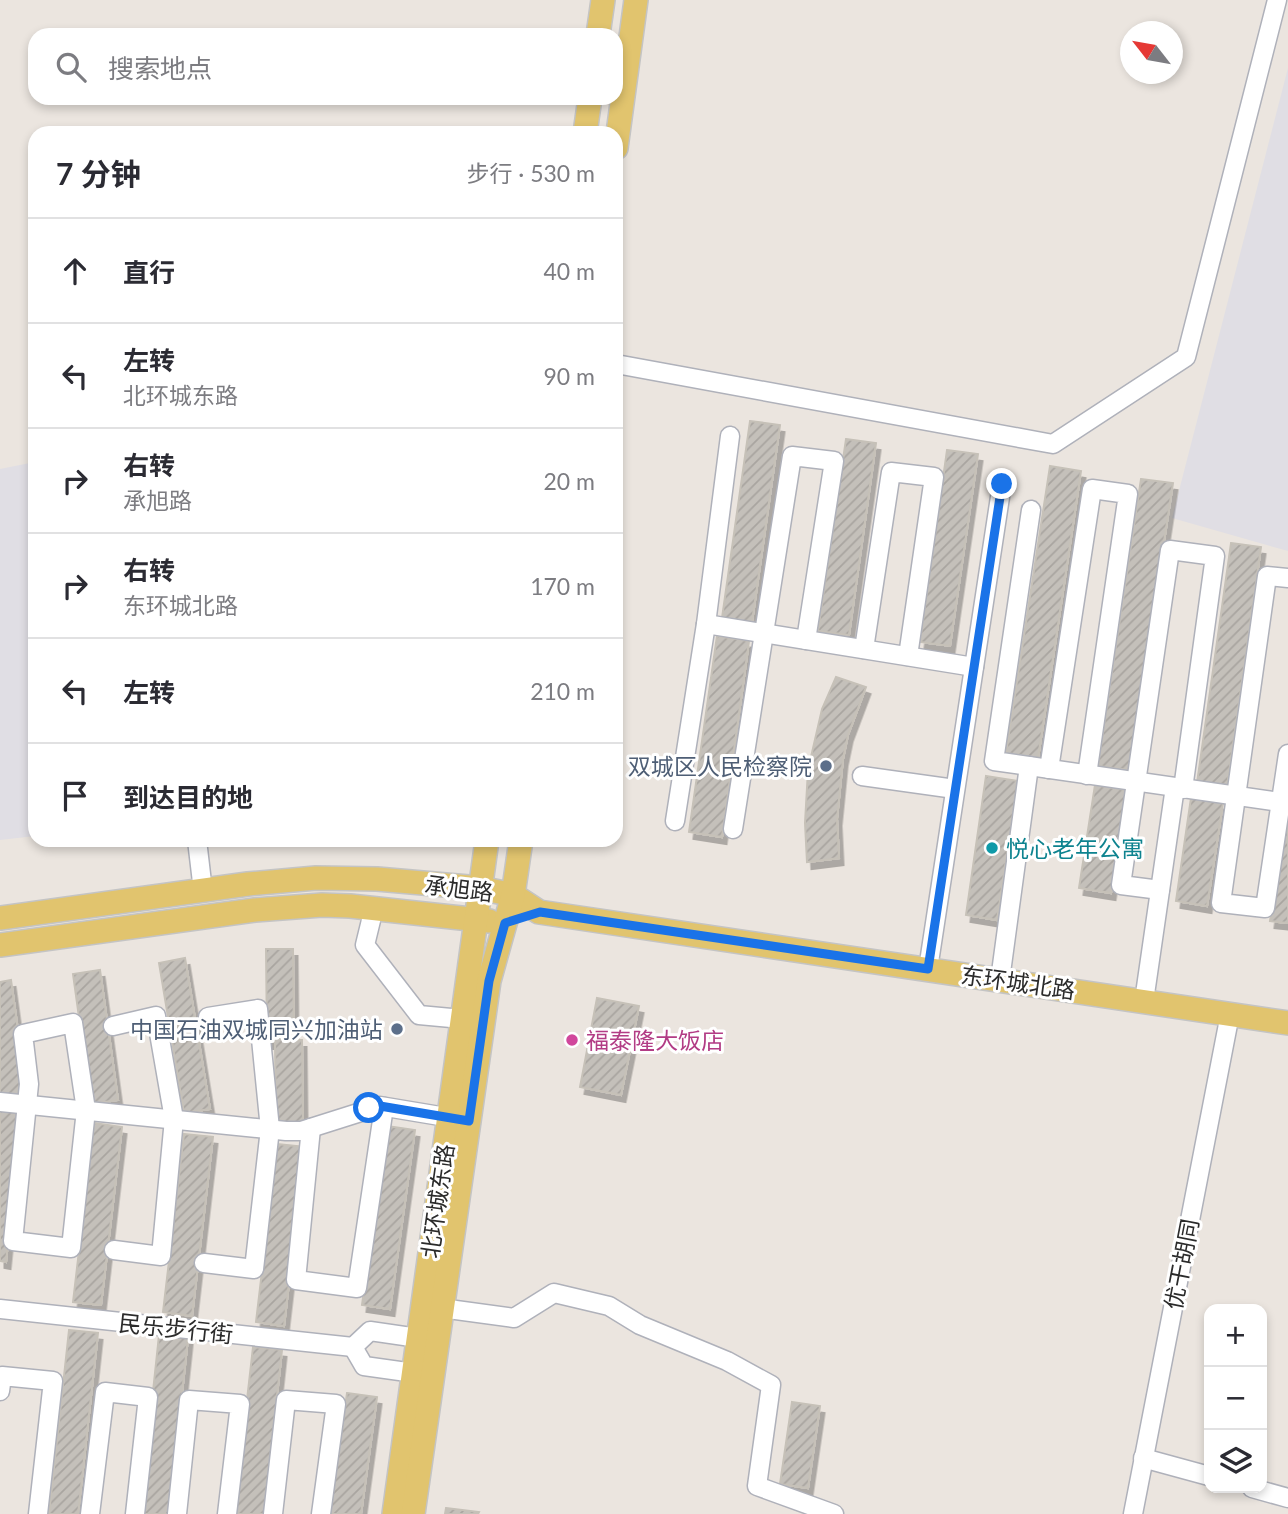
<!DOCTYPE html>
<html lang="zh">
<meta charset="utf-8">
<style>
body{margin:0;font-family:Lato,"Noto Sans SC",sans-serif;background:#f2f2f3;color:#2b2b33}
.controls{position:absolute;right:21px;bottom:21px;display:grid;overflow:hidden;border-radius:14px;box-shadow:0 4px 10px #0003}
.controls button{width:63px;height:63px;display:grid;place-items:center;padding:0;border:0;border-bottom:2px solid #e1e1e2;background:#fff;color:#2b2b33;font:35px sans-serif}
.compass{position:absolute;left:1120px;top:21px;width:63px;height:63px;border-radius:50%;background:#fff;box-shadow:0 4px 10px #0003;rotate:301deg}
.stop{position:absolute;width:21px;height:21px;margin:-16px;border:5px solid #1a73e8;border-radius:50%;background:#fff}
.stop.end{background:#1a73e8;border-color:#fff;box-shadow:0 2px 7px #0008}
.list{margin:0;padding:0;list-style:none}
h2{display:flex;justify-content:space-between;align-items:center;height:91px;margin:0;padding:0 28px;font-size:30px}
h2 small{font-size:23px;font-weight:400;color:#7c7c81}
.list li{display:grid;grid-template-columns:46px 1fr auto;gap:21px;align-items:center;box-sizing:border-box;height:105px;padding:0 28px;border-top:2px solid #e1e1e2}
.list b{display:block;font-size:26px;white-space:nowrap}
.list p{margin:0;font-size:23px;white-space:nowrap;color:#7c7c81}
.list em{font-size:23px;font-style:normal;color:#7c7c81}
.icon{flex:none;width:38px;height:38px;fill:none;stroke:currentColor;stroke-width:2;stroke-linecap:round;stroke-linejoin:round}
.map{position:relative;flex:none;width:1288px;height:1514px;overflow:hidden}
.search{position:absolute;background:#fff;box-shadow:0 4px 10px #0003;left:28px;top:28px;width:595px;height:77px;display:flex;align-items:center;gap:18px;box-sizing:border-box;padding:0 24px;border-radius:21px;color:#7c7c81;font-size:26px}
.panel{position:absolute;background:#fff;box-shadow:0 4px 10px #0003;left:28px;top:126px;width:595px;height:721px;border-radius:21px}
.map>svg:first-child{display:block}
</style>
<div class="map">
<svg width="1288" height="1514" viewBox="0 0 1288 1514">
<defs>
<pattern id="building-hatch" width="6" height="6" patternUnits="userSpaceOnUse" patternTransform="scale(1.75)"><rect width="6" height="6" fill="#c4c0ba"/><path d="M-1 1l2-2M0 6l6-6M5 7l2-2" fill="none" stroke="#a9a5a0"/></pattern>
<filter id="shadow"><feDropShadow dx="4.5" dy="7" stdDeviation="0" flood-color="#0004"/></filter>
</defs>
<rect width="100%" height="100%" fill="#ebe5df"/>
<g fill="#e0dee4">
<polygon points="1288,68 1288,551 1172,518"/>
<polygon points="35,462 35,836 0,840 0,469"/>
</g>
<g fill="url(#building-hatch)" stroke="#c6c1b8" stroke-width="2" filter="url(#shadow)">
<polygon points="750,421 780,425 752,622 722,618"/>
<polygon points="846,439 876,443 849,635 818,631"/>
<polygon points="947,450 978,454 950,646 920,642"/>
<polygon points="1050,466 1081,471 1038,758 1006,753"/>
<polygon points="1141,479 1173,483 1129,770 1098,766"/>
<polygon points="1231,543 1261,547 1227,787 1197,783"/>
<polygon points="717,636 749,641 722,837 689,832"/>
<polygon points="836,677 866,687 848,735 843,759 837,819 839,858 807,862 805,823 808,770 822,709"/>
<polygon points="986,776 1018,781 997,920 966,915"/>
<polygon points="1095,785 1126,790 1111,893 1079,888"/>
<polygon points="1191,798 1223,803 1207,906 1176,901"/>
<polygon points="1288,802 1288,923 1270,921"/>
<polygon points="266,949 293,949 294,1040 302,1040 303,1122 276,1123 275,1042 267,1042"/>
<polygon points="185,958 210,1109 184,1113 159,963"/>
<polygon points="100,970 118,1100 91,1104 73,974"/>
<polygon points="11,980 24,1074 21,1097 0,1095 0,982"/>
<polygon points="597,998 639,1006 621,1095 580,1087"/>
<polygon points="0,1111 21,1113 6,1262 0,1261"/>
<polygon points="94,1123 122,1127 101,1305 73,1302"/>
<polygon points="387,1126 415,1130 390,1309 362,1305"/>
<polygon points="184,1134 213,1137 192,1316 163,1312"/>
<polygon points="277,1144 305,1147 284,1326 256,1322"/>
<polygon points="69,1330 98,1333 78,1514 49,1514"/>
<polygon points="159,1335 188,1338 169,1514 140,1514"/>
<polygon points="253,1347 282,1350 264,1514 234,1514"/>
<polygon points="347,1393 377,1397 361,1514 330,1514"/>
<polygon points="792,1402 820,1406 808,1488 780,1484"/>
<polygon points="446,1508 479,1512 478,1514 445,1514"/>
</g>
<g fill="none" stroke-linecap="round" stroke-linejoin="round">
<g stroke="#afb1ba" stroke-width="21">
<g id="minor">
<polyline points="616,364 1053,444 1186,357 1277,0"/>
<polyline points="1031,510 994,761 1280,802"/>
<polyline points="1288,578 1267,576 1221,903 1265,908 1288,754"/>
<polyline points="706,624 974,667"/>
<polyline points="864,649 891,472 934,477 908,656"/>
<polyline points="1049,769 1092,489 1128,494 1087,775"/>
<polyline points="862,776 955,789"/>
<polyline points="675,821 706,624 730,436"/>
<polyline points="733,829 792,456 834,461 806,640"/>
<polyline points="197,840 203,891"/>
<polyline points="1160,890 1121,885 1170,550 1215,556 1183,789"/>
<polyline points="374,908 365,945 419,1015 462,1019"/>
<polyline points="928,969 1002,484"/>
<polyline points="1000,980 1029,766"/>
<polyline points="1144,1001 1175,787"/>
<polygon points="73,1023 86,1110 71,1248 13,1241 29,1084 23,1034"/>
<polyline points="113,1026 156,1016 174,1119 161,1256 114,1250"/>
<polyline points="0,1102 286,1131 301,1131 380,1106 458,1119"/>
<polyline points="311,1128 296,1280 357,1288 384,1107"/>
<polyline points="204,1263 254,1269 270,1129 258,1009 208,1017"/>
<polyline points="441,1308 514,1318 554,1293 609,1306 640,1325 727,1361 771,1385 757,1486 834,1514"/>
<polyline points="0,1309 353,1347"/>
<polyline points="414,1373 364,1366 353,1347 370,1331 418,1338"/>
<polyline points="0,1391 2,1376 53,1381 38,1514"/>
<polyline points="1143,1458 1209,1476"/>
<polyline points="1252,1488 1288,1498"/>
<polyline points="90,1514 105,1392 148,1397 135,1514"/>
<polyline points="177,1514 189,1400 240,1404 227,1514"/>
<polyline points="273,1514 286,1400 336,1404 321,1514"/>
<polyline points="1133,1514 1230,1014"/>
</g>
</g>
<g stroke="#c4c4c4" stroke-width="26">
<g id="major">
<polyline points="598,35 603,0"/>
<polyline points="585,133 590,98"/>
<polyline points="616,148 636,0"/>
<polyline points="0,918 248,884 316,878 377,879 480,888 513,895 539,912 1288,1023"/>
<polyline points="0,945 255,910 322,905 350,906 489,921"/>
<polyline points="394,1514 487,840"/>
<polyline points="413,1514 489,981 513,895 521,840"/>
</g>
</g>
<use href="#minor" stroke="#fff" stroke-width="18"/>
<use href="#major" stroke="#e1c46e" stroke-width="23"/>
</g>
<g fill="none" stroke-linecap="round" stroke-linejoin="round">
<polyline stroke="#1a73e8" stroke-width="9" points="369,1108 380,1106 469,1121 489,981 505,923 540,912 928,969 1002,484"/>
</g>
<g fill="#5c6f8a" stroke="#fff" stroke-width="2.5">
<circle cx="826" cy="766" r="7"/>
<circle cx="397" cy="1029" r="7"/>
</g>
<circle fill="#0f9aa8" stroke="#fff" stroke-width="2.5" cx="992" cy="848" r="7"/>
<circle fill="#d1479c" stroke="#fff" stroke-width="2.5" cx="572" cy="1040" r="7"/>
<g text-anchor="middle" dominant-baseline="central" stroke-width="6" stroke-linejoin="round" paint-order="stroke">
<g font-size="23" fill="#4e5e75" stroke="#fff" text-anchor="end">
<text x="812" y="766">双城区人民检察院</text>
<text x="383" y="1029">中国石油双城同兴加油站</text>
</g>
<g font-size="23" fill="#0d838f" stroke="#fff" text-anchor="start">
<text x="1006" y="848">悦心老年公寓</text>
</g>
<g font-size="23" fill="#2b2b2b" stroke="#fff">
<text transform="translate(459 888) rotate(7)">承旭路</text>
<text transform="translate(1018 982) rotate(8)">东环城北路</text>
<text transform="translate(437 1201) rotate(-82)">北环城东路</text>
<text transform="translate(1181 1264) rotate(-79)">优干胡同</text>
<text transform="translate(176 1328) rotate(6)">民乐步行街</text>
</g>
<g font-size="23" fill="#b23c85" stroke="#fff" text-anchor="start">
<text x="586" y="1040">福泰隆大饭店</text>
</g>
</g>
</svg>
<div class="controls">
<button>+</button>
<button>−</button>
<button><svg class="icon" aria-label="layers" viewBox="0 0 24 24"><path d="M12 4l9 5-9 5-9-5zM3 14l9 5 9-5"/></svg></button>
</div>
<svg class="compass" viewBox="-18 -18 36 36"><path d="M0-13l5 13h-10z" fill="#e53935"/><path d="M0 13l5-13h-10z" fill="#7c7c81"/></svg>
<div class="stop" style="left:369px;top:1108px"></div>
<div class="stop end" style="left:1002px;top:484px"></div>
<div class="search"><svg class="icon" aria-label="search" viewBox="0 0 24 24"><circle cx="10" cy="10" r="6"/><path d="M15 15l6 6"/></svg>搜索地点</div>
<section class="panel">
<h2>7 分钟<small>步行 · 530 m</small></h2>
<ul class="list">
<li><svg class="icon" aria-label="ahead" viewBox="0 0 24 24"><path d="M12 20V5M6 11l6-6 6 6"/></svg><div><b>直行</b></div><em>40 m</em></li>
<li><svg class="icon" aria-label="left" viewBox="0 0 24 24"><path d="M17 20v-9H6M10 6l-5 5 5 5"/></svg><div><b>左转</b><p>北环城东路</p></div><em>90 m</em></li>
<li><svg class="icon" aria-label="right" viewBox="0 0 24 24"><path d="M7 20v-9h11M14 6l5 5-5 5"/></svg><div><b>右转</b><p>承旭路</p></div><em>20 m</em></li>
<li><svg class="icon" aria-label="right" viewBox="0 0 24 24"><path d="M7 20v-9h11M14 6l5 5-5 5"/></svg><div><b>右转</b><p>东环城北路</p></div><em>170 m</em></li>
<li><svg class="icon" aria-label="left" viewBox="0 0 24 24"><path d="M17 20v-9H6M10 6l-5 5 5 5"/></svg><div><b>左转</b></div><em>210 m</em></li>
<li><svg class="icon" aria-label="arrive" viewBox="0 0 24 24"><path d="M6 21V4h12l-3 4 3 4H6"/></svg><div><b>到达目的地</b></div></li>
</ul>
</section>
</div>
